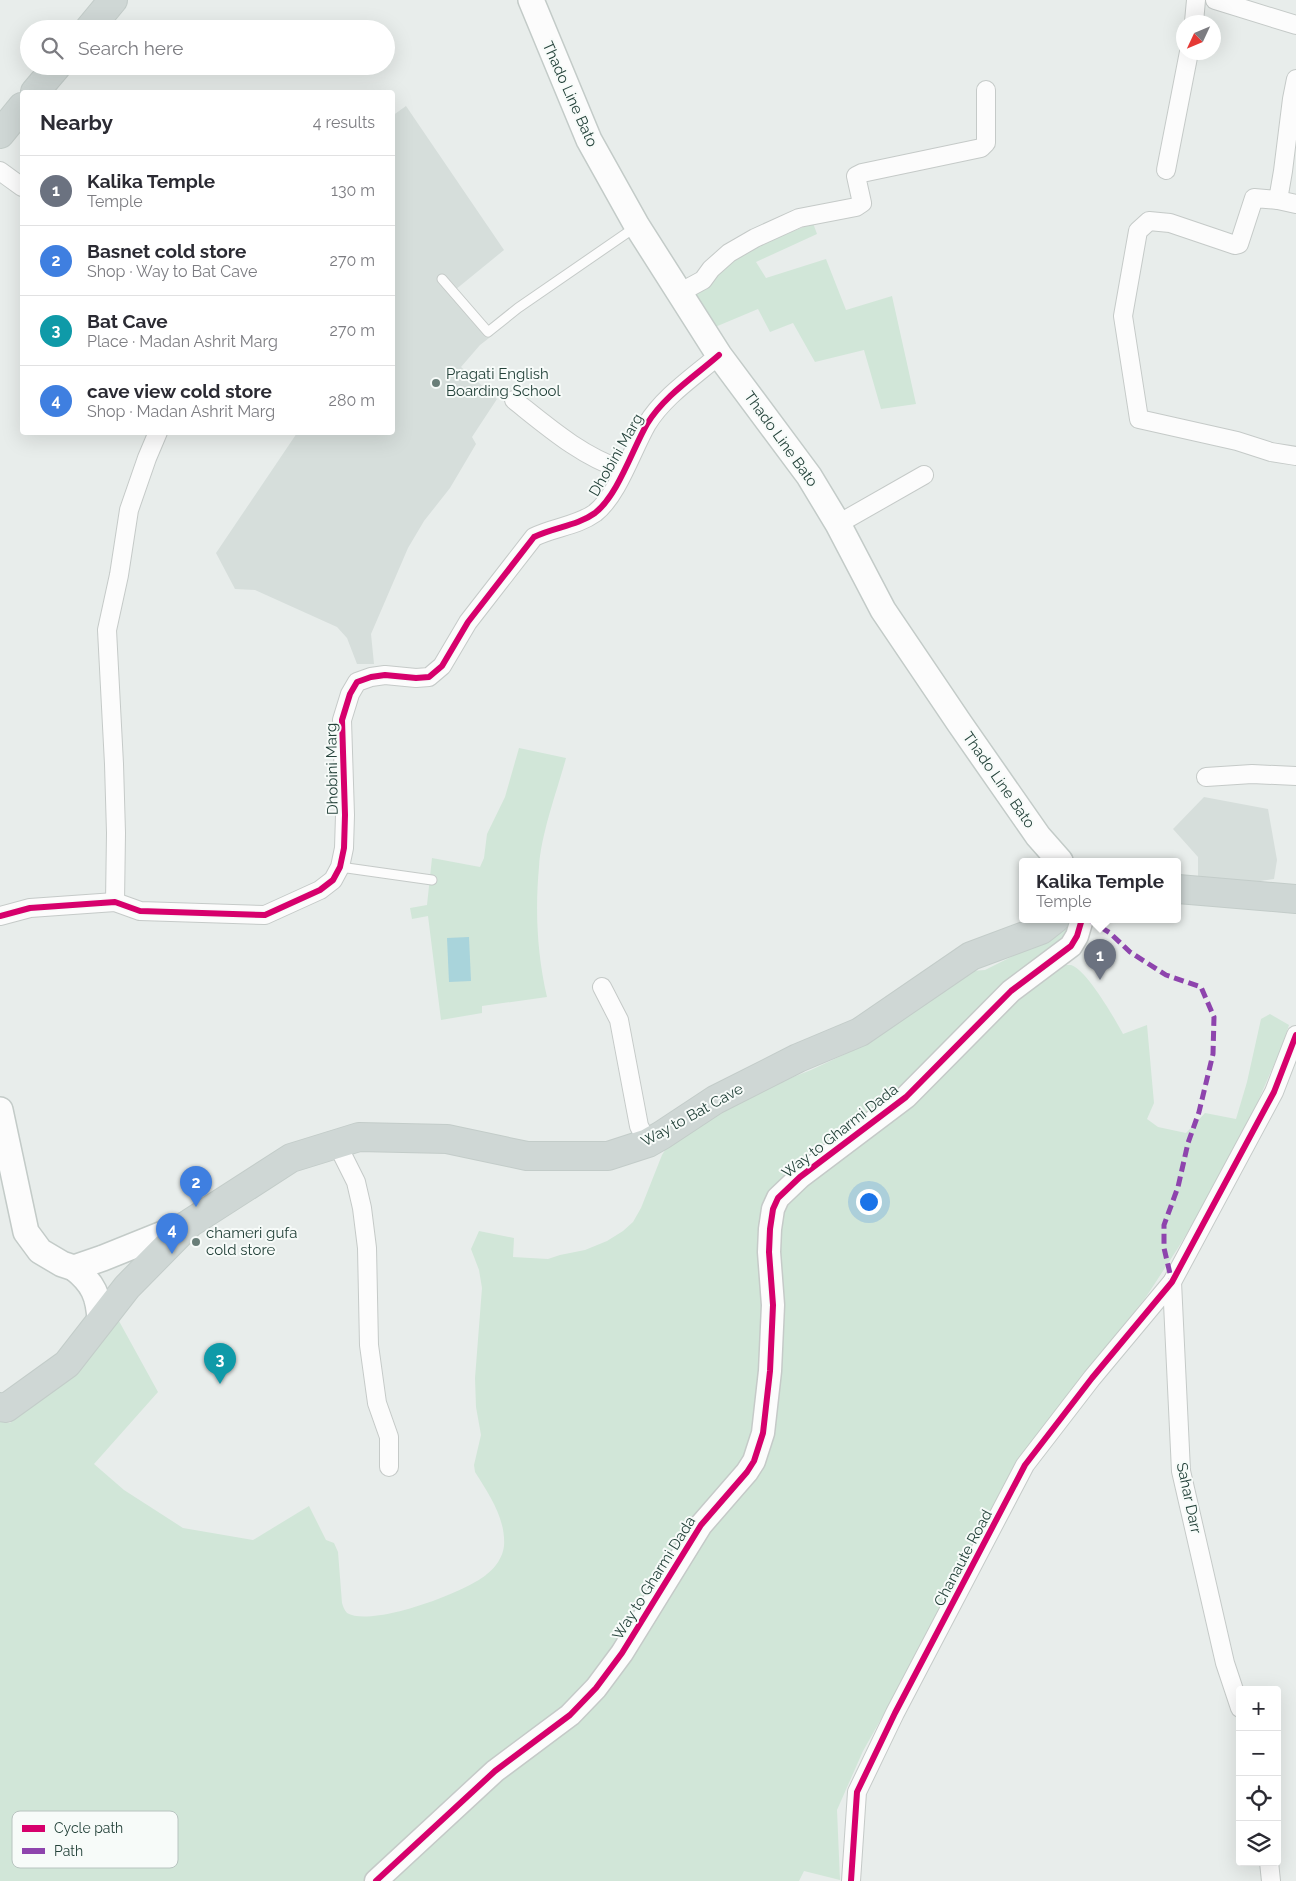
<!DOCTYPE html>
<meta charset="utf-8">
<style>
body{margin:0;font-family:Raleway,sans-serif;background:#f7f7f7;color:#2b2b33}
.controls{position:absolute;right:15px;bottom:15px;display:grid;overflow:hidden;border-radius:5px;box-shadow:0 5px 20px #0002}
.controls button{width:45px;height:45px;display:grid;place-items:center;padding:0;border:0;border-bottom:1px solid #e1e1e2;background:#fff;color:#2b2b33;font:25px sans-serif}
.compass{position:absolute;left:1176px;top:15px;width:45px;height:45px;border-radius:50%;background:#fff;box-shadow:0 5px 20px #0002;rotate:226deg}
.you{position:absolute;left:868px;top:1201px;width:18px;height:18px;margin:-12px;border:4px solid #fff;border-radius:50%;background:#1a73e8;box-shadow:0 0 0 8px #1a73e833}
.badge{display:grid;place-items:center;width:32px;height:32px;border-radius:50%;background:#697e78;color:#fff;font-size:16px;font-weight:700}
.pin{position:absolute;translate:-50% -41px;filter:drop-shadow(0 1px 2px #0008)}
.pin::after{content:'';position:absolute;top:26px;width:18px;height:15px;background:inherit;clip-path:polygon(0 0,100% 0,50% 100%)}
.popup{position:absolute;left:1019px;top:858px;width:162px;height:65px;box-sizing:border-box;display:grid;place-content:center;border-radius:5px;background:#fff;filter:drop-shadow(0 1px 4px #0005);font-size:16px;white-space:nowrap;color:#7c7c81}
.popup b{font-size:19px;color:#2b2b33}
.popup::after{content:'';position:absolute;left:50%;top:100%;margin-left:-10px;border:10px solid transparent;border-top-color:#fff}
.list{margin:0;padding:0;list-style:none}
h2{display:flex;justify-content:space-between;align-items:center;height:65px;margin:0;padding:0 20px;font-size:21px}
h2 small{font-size:16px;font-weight:400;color:#7c7c81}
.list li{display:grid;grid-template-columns:32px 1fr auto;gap:15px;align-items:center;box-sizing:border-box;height:70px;padding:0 20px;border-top:1px solid #e1e1e2}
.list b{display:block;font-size:19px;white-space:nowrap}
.list p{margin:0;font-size:16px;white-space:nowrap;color:#7c7c81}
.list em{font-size:16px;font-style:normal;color:#7c7c81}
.icon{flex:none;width:28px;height:28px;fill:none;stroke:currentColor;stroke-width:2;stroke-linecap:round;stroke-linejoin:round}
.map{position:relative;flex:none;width:1296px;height:1881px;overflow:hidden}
.search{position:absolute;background:#fff;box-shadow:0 5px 20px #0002;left:20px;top:20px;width:375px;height:55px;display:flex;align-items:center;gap:12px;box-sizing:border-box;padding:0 18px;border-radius:28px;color:#7c7c81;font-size:19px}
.panel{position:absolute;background:#fff;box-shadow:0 5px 20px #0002;left:20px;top:90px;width:375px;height:345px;border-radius:5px}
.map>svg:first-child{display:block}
</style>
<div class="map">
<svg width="1296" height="1881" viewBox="0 0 1296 1881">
<rect width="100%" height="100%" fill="#e8edeb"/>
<g fill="#d6dedb">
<polygon points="406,106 504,250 455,290 493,335 480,345 461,367 497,399 472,437 476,444 450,488 424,521 408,548 371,634 374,664 357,664 347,638 337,627 255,590 235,589 216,553 297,433 392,432 392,116"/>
<polygon points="1204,797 1268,809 1277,860 1274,879 1241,884 1198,880 1198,857 1173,829"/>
</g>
<g fill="#d1e6d8">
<polygon points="813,223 817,234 756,262 766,278 826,259 846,310 892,296 916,404 881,409 864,350 815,362 793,323 770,332 758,309 708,330 687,296 746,251"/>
<path d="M 519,748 L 566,758 C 557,791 541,834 539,867 C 535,910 537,954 547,997 L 482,1006 L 482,1013 L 441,1020 L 428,916 L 412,919 L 410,908 L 427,905 L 432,858 L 480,867 L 484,858 L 487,834 L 505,797 Z"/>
<path d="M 1072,922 L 1063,965 C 1064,965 1070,965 1071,965 C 1087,970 1115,1019 1123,1034 L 1147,1025 L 1154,1103 L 1147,1119 L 1158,1127 L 1186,1133 L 1205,1113 L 1236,1119 L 1247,1082 L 1261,1019 L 1270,1014 L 1289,1025 L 1282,1046 L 1236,1152 L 1178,1248 L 1146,1297 L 1100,1356 L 923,1645 L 863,1751 L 837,1810 L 840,1880 L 804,1871 L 799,1881 L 0,1881 L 0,1420 L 10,1423 L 79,1370 L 114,1312 L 158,1392 L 94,1464 L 124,1490 L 183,1528 L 253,1540 L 309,1506 L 326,1540 L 334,1543 L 338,1552 L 342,1603 C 343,1606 344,1610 347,1613 C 371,1628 467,1592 487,1574 C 495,1568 503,1557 504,1546 C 506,1519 489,1494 475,1472 L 474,1465 L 481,1435 L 476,1407 L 475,1378 L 482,1288 L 479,1270 L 471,1249 L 479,1231 L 514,1238 L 513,1257 L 548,1259 L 560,1255 L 585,1250 L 607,1241 L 623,1231 L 633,1222 L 641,1208 L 662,1155 L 670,1142 L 735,1100 L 811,1070 L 873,1041 L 948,984 L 972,971 L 985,970 L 1047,939 Z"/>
</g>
<polygon fill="#a9d4db" points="469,937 471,981 449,982 447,938"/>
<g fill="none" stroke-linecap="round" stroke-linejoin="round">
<g stroke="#c5cac8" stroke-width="11">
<g id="service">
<polyline points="442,279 488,332 518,308 637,226"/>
<polyline points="340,867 432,880"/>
</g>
</g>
<g stroke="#c5cac8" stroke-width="20">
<g id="minor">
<polyline points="1215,0 1296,25"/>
<polyline points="1194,22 1196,0"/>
<polyline points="1296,79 1292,99 1283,171 1278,200 1254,198 1239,244 1235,245 1170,223 1149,221 1138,231 1123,316 1139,419 1237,441 1271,452 1296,456"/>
<polyline points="1166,170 1189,52"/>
<polyline points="0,171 22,187"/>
<polyline points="1278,200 1296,204"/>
<polyline points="679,293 703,280 711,269 729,253 755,238 799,218 856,207 862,203 856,176 862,173 981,148 986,143 986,90"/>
<path d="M 514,400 C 548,427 581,456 623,470"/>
<polyline points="838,524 924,475"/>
<polyline points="1206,777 1252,774 1296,776"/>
<polyline points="115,902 116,833 114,764 107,630 119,575 129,510 147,458 158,432"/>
<path d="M 0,916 L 30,908 L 115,902 L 140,911 L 265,915 L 320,890 L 333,880 L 340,867 L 344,848 L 345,815 L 342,720 L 350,694 L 357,682 L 371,677 L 385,675 L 416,678 L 429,677 L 442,666 L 468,622 L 534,537 C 554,527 577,526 595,513 C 618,495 632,450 647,424 C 664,396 695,376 719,355"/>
<polyline points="602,987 619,1020 639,1126 648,1143"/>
<polyline points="337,1144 356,1182 362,1208 367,1248 369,1345 377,1403 389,1437 389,1467"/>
<polyline points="1172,1282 1181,1471 1225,1663 1240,1708"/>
<polyline points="1269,1862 1271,1881"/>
<polyline points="851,1881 857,1792 895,1713 1025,1465 1092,1378 1172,1282 1274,1092 1296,1035"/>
</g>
</g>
<g stroke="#c5cac8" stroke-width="25">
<polyline id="tertiary" points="376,1881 495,1771 570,1715 596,1688 622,1653 701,1525 747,1472 754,1461 763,1433 770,1371 773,1305 769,1252 770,1229 773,1209 778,1198 800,1177 906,1097 1011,991 1071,946 1077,936 1082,919"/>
</g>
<g stroke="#c3cbc8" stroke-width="28">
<g id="secondary">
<polyline points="531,0 589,140 637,226 719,355 809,476 838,524 883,610 960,724 1038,836 1060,861"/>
<polyline points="0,1110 26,1232 40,1251 62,1264 74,1268 103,1258 190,1223"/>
<path d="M 74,1268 C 93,1283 99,1296 100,1321"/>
</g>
</g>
<g stroke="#c3ccc9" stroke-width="30">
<g id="primary">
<polyline points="89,29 113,0"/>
<polyline points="35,92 57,66"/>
<polyline points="0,134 22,107"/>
<polyline points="1178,889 1296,899"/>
<polyline points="0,1407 6,1408 67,1364 127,1287 190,1223 291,1158 359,1137 447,1139 527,1156 608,1156 648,1143 662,1135 715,1100 798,1058 860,1032 971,956 1041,930 1055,919"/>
</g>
</g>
<use href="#service" stroke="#fcfcfc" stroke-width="9"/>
<use href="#minor" stroke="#fcfcfc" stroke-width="18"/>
<use href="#tertiary" stroke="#fcfcfc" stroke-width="22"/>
<use href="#secondary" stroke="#fcfcfc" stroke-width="25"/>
<use href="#primary" stroke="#cfd7d5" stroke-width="28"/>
<polyline stroke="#8e44ad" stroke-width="5" stroke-dasharray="10 5" stroke-linecap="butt" points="1088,919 1110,933 1130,952 1166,975 1201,987 1214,1017 1213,1054 1199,1112 1188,1143 1178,1187 1164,1225 1164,1248 1172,1282"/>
<g stroke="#f7fbf9" stroke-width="9">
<g id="cycleway">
<path d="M 0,916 L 30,908 L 115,902 L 140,911 L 265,915 L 320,890 L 333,880 L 340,867 L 344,848 L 345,815 L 342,720 L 350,694 L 357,682 L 371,677 L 385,675 L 416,678 L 429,677 L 442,666 L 468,622 L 534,537 C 554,527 577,526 595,513 C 618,495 632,450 647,424 C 664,396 695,376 719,355"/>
<polyline points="376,1881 495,1771 570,1715 596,1688 622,1653 701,1525 747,1472 754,1461 763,1433 770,1371 773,1305 769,1252 770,1229 773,1209 778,1198 800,1177 906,1097 1011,991 1071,946 1077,936 1082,919"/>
<polyline points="851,1881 857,1792 895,1713 1025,1465 1092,1378 1172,1282 1274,1092 1296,1035"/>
</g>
</g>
<use href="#cycleway" stroke="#d6006c" stroke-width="6"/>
</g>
<g fill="#697e78" stroke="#f7fbf9" stroke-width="2">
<circle cx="436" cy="383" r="5"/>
<circle cx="196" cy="1242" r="5"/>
</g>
<g text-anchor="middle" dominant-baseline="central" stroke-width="4" stroke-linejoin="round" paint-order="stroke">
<g font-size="15" fill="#24423a" stroke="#f7fbf9">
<text transform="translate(570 94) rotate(66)">Thado Line Bato</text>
<text transform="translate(781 439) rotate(54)">Thado Line Bato</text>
<text transform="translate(616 455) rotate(-60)">Dhobini Marg</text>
<text transform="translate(332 769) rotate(-91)">Dhobini Marg</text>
<text transform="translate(999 780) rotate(55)">Thado Line Bato</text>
<text transform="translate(692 1115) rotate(-29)">Way to Bat Cave</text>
<text transform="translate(840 1131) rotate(-38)">Way to Gharmi Dada</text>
<text transform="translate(1189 1498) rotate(78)">Sahar Darr</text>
<text transform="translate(963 1558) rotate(-62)">Chanaute Road</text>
<text transform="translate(654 1578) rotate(-58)">Way to Gharmi Dada</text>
</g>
<g font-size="15" fill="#24423a" stroke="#f7fbf9" text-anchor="start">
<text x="446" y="374">Pragati English<tspan x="446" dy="17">Boarding School</tspan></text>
<text x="206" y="1233">chameri gufa<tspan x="206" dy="17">cold store</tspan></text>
</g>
</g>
<rect x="12" y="1811" width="166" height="57" rx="8" fill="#f7fbf9" stroke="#b8c4c0" stroke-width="1"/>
<rect x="22" y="1825" width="23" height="7" fill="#d6006c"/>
<rect x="22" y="1848" width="23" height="6" fill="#8e44ad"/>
<g font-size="14" fill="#24423a">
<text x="54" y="1833">Cycle path</text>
<text x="54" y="1856">Path</text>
</g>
</svg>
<div class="controls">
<button>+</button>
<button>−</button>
<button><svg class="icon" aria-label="locate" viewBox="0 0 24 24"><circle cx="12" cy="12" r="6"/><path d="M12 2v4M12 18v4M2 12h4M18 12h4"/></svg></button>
<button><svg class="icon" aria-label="layers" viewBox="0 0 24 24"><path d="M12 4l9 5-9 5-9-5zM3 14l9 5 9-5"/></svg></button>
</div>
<svg class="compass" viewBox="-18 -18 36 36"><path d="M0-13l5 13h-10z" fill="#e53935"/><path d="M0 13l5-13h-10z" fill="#7c7c81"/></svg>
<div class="you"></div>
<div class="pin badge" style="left:1100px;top:980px;background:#6b7280">1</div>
<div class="popup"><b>Kalika Temple</b>Temple</div>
<div class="pin badge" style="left:196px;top:1207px;background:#3f7fe0">2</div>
<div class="pin badge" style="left:220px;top:1384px;background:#0f9aa8">3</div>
<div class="pin badge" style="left:172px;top:1254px;background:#3f7fe0">4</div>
<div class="search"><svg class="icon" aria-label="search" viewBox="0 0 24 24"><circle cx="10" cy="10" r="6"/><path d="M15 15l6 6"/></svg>Search here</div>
<section class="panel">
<h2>Nearby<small>4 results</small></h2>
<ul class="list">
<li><span class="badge" style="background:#6b7280">1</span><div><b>Kalika Temple</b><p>Temple</p></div><em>130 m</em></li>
<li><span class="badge" style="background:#3f7fe0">2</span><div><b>Basnet cold store</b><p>Shop · Way to Bat Cave</p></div><em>270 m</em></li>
<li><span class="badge" style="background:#0f9aa8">3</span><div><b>Bat Cave</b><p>Place · Madan Ashrit Marg</p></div><em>270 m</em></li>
<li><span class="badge" style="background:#3f7fe0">4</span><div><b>cave view cold store</b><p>Shop · Madan Ashrit Marg</p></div><em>280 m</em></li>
</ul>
</section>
</div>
